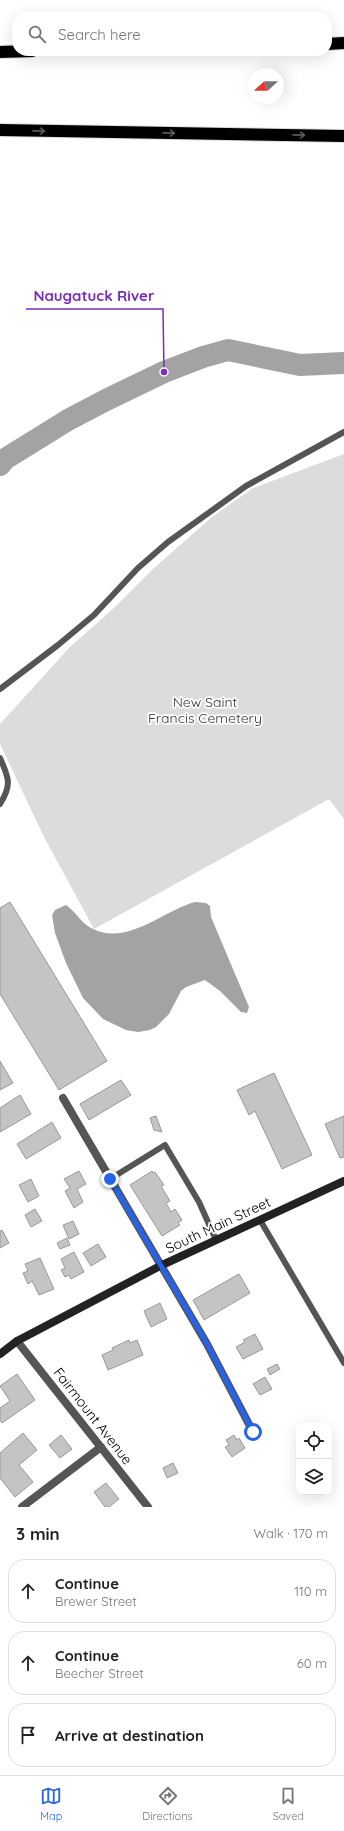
<!DOCTYPE html>
<meta charset="utf-8">
<style>
body{margin:0;font-family:Quicksand,sans-serif;background:#f6f6f6;color:#202124}
.controls{position:absolute;right:12px;bottom:12px;display:grid;overflow:hidden;border-radius:8px;box-shadow:0 4px 16px #0002}
.controls button{width:36px;height:36px;display:grid;place-items:center;padding:0;border:0;border-bottom:1px solid #e0e0e0;background:#fff;color:#202124;font:20px sans-serif}
.compass{position:absolute;left:248px;top:68px;width:36px;height:36px;border-radius:50%;background:#fff;box-shadow:0 4px 16px #0002;rotate:249deg}
.stop{position:absolute;width:12px;height:12px;margin:-9px;border:3px solid #2563eb;border-radius:50%;background:#fff}
.stop.end{background:#2563eb;border-color:#fff;box-shadow:0 1px 4px #0008}
.list{margin:0;padding:0;list-style:none}
h2{display:flex;justify-content:space-between;align-items:center;height:52px;margin:0;padding:0 16px;font-size:17px}
h2 small{font-size:13px;font-weight:400;color:#757577}
.list li{display:grid;grid-template-columns:26px 1fr auto;gap:12px;align-items:center;box-sizing:border-box;height:64px;margin:0 8px 8px;padding:0 8px;border:1px solid #e0e0e0;border-radius:16px}
.list b{display:block;font-size:15px;white-space:nowrap}
.list p{margin:0;font-size:13px;white-space:nowrap;color:#757577}
.list em{font-size:13px;font-style:normal;color:#757577}
.icon{flex:none;width:22px;height:22px;fill:none;stroke:currentColor;stroke-width:2;stroke-linecap:round;stroke-linejoin:round}
.map{position:relative;flex:none;width:344px;height:1507px;overflow:hidden}
.search{position:absolute;background:#fff;box-shadow:0 4px 16px #0002;left:12px;right:12px;top:12px;height:44px;display:flex;align-items:center;gap:10px;box-sizing:border-box;padding:0 14px;border-radius:16px;color:#757577;font-size:15px}
.sheet{height:268px;background:#fff}
nav{display:flex;justify-content:space-around;align-items:center;box-sizing:border-box;height:56px;border-top:1px solid #e0e0e0;background:#fff;font-size:11px;color:#757577}
nav a{display:grid;justify-items:center;gap:2px}
nav .on{color:#2563eb}
.map>svg:first-child{display:block}
</style>
<div class="map">
<svg width="344" height="1507" viewBox="0 0 344 1507">
<rect width="100%" height="100%" fill="#fff"/>
<polygon fill="#dcdcdc" points="344,454 344,819 329,799 94,929 44,837 0,744 0,724 69,648 116,606 154,568 212,517 253,488"/>
<path fill="#a3a3a3" d="M 195,902 L 206,903 L 210,906 L 211,917 L 249,1007 L 247,1013 L 241,1012 L 220,991 L 205,980 L 186,987 L 181,991 L 169,1014 L 156,1027 L 150,1030 L 138,1032 L 126,1030 L 103,1019 L 83,998 L 66,963 L 55,933 L 52,915 L 55,910 L 66,905 C 76,912 81,923 91,928 C 127,947 162,911 195,902 Z"/>
<g fill="none" stroke-linecap="round" stroke-linejoin="round">
<polyline stroke="#a3a3a3" stroke-width="22" points="0,465 5,459 68,420 106,400 164,372 203,357 228,350 300,365 344,363"/>
</g>
<g fill="#c4c4c4" stroke="#999">
<polygon points="10,902 107,1061 59,1090 0,994 0,908"/>
<polygon points="0,1061 13,1083 0,1090"/>
<polygon points="274,1073 312,1155 282,1169 255,1111 249,1115 237,1090"/>
<polygon points="121,1080 131,1095 89,1120 80,1104"/>
<polygon points="20,1095 31,1114 0,1132 0,1108"/>
<polygon points="156,1116 162,1132 154,1130 150,1118"/>
<polygon points="344,1116 344,1157 340,1158 325,1124"/>
<polygon points="52,1122 61,1138 26,1159 17,1144"/>
<polygon points="79,1171 86,1184 77,1189 83,1202 74,1208 65,1191 70,1188 64,1179"/>
<polygon points="152,1171 153,1173 155,1172 164,1185 161,1186 170,1201 166,1203 171,1212 175,1209 182,1220 178,1223 180,1225 162,1236 130,1185"/>
<polygon points="31,1179 39,1196 28,1202 19,1185"/>
<polygon points="35,1209 42,1221 31,1227 25,1215"/>
<polygon points="73,1221 79,1234 69,1239 63,1225"/>
<polygon points="2,1230 9,1243 0,1248 0,1231"/>
<polygon points="67,1238 70,1245 60,1249 57,1243"/>
<polygon points="98,1244 106,1257 91,1266 83,1253"/>
<polygon points="74,1252 84,1272 71,1279 69,1275 65,1277 61,1270 65,1268 61,1259"/>
<polygon points="40,1258 54,1289 39,1295 32,1281 28,1284 23,1273 28,1271 25,1264"/>
<polygon points="239,1274 250,1293 204,1320 193,1300"/>
<polygon points="160,1303 167,1319 151,1327 144,1311"/>
<polygon points="255,1334 263,1349 243,1359 236,1347 245,1342 243,1340"/>
<polygon points="129,1340 130,1343 137,1340 143,1355 108,1370 102,1355 113,1350 112,1348"/>
<polygon points="277,1364 280,1369 270,1375 267,1369"/>
<polygon points="17,1374 35,1400 2,1423 0,1420 0,1408 10,1401 0,1386"/>
<polygon points="265,1377 272,1389 260,1395 253,1384"/>
<polygon points="23,1433 37,1450 19,1465 33,1482 15,1497 0,1478 0,1453"/>
<polygon points="61,1435 72,1449 60,1458 49,1445"/>
<polygon points="234,1435 237,1440 239,1438 245,1448 232,1457 225,1447 229,1445 226,1440"/>
<polygon points="173,1463 178,1473 167,1478 163,1468"/>
<polygon points="106,1483 119,1499 109,1507 105,1507 94,1492"/>
</g>
<g fill="none" stroke-linecap="round" stroke-linejoin="round">
<g stroke="#dbdbdb" stroke-width="14">
<g id="motorway">
<polyline points="327,44 344,43"/>
<polyline points="0,52 32,51"/>
<polyline points="0,130 344,136"/>
</g>
</g>
<g stroke="#555" stroke-width="6">
<polyline points="0,689 58,645 94,615 138,568 168,542 246,486 344,432"/>
<path d="M 0,758 C 9,778 12,785 0,804"/>
<polyline points="110,1179 165,1145 199,1202 216,1240"/>
<polyline points="260,1220 344,1363"/>
</g>
<g stroke="#555" stroke-width="8">
<polyline points="63,1098 207,1344 253,1432"/>
<polyline points="17,1341 148,1507"/>
<polyline points="22,1507 101,1447"/>
</g>
<polyline stroke="#222" stroke-width="8" points="0,1354 17,1341 160,1266 344,1181"/>
<use href="#motorway" stroke="#000" stroke-width="12"/>
</g>
<defs><path id="oneway-shaft" d="M-6 0H5M1.5-3L5.5 0L1.5 3" fill="none" stroke-width="1.6" stroke-linecap="round" stroke-linejoin="round"/></defs>
<g stroke="#595959">
<use href="#oneway-shaft" transform="translate(39 131) rotate(1)"/>
<use href="#oneway-shaft" transform="translate(169 133) rotate(1)"/>
<use href="#oneway-shaft" transform="translate(299 135) rotate(1)"/>
</g>
<g fill="none" stroke-linecap="round" stroke-linejoin="round">
<polyline stroke="#2563eb" stroke-width="5" points="110,1179 207,1344 253,1432"/>
</g>
<g text-anchor="middle" dominant-baseline="central" stroke-width="3.5" stroke-linejoin="round" paint-order="stroke">
<g font-size="14" fill="#333" stroke="#fff">
<text x="205" y="702">New Saint<tspan x="205" dy="16">Francis Cemetery</tspan></text>
</g>
<g font-size="14" fill="#000" stroke="#fff">
<text transform="translate(218 1225) rotate(-25)">South Main Street</text>
<text transform="translate(93 1416) rotate(52)">Fairmount Avenue</text>
</g>
</g>
<path fill="none" stroke="#7b2cbf" stroke-width="1.5" d="M164 372L163 309H26"/>
<circle fill="#7b2cbf" stroke="#fff" stroke-width="1.5" cx="164" cy="372" r="4"/>
<g font-size="15" text-anchor="middle" font-weight="bold" fill="#7b2cbf" stroke="#fff" stroke-width="3.5" stroke-linejoin="round" paint-order="stroke">
<text x="94" y="301">Naugatuck River</text>
</g>
</svg>
<div class="controls">
<button><svg class="icon" aria-label="locate" viewBox="0 0 24 24"><circle cx="12" cy="12" r="6"/><path d="M12 2v4M12 18v4M2 12h4M18 12h4"/></svg></button>
<button><svg class="icon" aria-label="layers" viewBox="0 0 24 24"><path d="M12 4l9 5-9 5-9-5zM3 14l9 5 9-5"/></svg></button>
</div>
<svg class="compass" viewBox="-18 -18 36 36"><path d="M0-13l5 13h-10z" fill="#e53935"/><path d="M0 13l5-13h-10z" fill="#757577"/></svg>
<div class="stop" style="left:253px;top:1432px"></div>
<div class="stop end" style="left:110px;top:1179px"></div>
<div class="search"><svg class="icon" aria-label="search" viewBox="0 0 24 24"><circle cx="10" cy="10" r="6"/><path d="M15 15l6 6"/></svg>Search here</div>
</div>
<section class="sheet">
<h2>3 min<small>Walk · 170 m</small></h2>
<ul class="list">
<li><svg class="icon" aria-label="ahead" viewBox="0 0 24 24"><path d="M12 20V5M6 11l6-6 6 6"/></svg><div><b>Continue</b><p>Brewer Street</p></div><em>110 m</em></li>
<li><svg class="icon" aria-label="ahead" viewBox="0 0 24 24"><path d="M12 20V5M6 11l6-6 6 6"/></svg><div><b>Continue</b><p>Beecher Street</p></div><em>60 m</em></li>
<li><svg class="icon" aria-label="arrive" viewBox="0 0 24 24"><path d="M6 21V4h12l-3 4 3 4H6"/></svg><div><b>Arrive at destination</b></div></li>
</ul>
</section>
<nav>
<a class="on"><svg class="icon" aria-label="map" viewBox="0 0 24 24"><path d="M3 6l6-2 6 2 6-2v14l-6 2-6-2-6 2zM9 4v14M15 6v14"/></svg>Map</a>
<a><svg class="icon" aria-label="directions" viewBox="0 0 24 24"><path d="M12 3l9 9-9 9-9-9zM9 14v-3h6M13 9l2 2-2 2"/></svg>Directions</a>
<a><svg class="icon" aria-label="saved" viewBox="0 0 24 24"><path d="M7 4h10v16l-5-4-5 4z"/></svg>Saved</a>
</nav>
